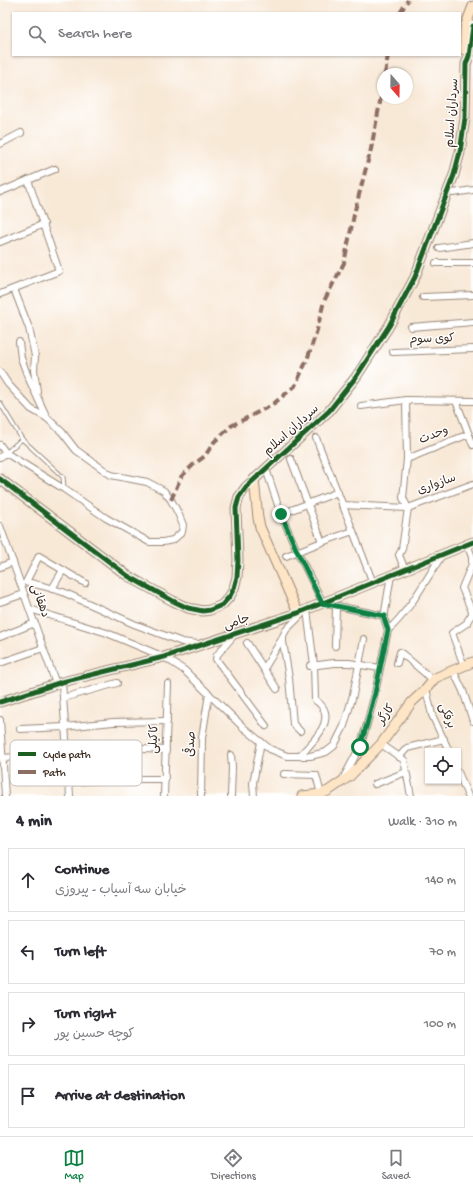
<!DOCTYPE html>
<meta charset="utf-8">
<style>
body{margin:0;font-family:"Gochi Hand","Playpen Sans Arabic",sans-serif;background:#f7f7f7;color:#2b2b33}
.controls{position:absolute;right:12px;bottom:12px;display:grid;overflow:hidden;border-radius:0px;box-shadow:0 1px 3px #0004}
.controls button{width:36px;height:36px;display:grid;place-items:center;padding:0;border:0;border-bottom:1px solid #e1e1e2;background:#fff;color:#2b2b33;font:20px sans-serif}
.compass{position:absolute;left:377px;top:68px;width:36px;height:36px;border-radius:50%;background:#fff;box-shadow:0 1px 3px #0004;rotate:160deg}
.stop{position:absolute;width:12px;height:12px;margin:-9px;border:3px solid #0b8043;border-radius:50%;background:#fff}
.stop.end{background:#0b8043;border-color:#fff;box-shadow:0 1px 4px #0008}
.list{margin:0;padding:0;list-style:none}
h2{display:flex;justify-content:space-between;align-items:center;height:52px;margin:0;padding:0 16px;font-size:17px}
h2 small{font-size:13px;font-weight:400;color:#7c7c81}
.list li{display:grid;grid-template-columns:26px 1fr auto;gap:12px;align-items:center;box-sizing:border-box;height:64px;margin:0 8px 8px;padding:0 8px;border:1px solid #e1e1e2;border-radius:0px}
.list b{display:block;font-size:15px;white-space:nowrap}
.list p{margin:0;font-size:13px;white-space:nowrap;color:#7c7c81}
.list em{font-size:13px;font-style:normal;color:#7c7c81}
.icon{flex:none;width:22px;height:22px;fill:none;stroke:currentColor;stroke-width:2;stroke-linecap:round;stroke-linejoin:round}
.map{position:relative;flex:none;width:473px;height:796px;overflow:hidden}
.search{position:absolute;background:#fff;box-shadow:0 1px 3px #0004;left:12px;right:12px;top:12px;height:44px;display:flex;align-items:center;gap:10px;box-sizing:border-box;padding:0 14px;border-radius:0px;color:#7c7c81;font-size:15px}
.sheet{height:340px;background:#fff}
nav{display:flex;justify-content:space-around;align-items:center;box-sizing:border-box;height:56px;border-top:1px solid #e1e1e2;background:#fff;font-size:11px;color:#7c7c81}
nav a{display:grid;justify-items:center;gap:2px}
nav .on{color:#0b8043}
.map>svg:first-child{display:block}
</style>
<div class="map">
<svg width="473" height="796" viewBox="0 0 473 796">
<rect width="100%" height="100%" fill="#fff"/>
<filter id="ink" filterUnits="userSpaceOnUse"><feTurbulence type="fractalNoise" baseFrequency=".025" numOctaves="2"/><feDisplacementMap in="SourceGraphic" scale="8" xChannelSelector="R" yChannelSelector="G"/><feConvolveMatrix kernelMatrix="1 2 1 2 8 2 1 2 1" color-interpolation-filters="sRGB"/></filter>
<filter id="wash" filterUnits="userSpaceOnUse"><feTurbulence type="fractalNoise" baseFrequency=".012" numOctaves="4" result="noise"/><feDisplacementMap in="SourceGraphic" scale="16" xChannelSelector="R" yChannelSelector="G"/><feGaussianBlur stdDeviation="0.9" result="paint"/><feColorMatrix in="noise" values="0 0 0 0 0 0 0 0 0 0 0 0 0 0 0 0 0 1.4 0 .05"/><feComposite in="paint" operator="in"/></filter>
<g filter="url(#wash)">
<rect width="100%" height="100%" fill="#f8e8d6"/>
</g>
<g filter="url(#ink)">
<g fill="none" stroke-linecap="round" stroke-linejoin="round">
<g stroke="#9a897a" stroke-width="5">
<g id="lane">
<polyline points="0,403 22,439 63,477 64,487"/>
<polyline points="6,453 22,439"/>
</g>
</g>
<g stroke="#9a897a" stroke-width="8">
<g id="street">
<polyline points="0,144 21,133"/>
<polyline points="0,192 55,169"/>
<polyline points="453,193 473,190"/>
<polyline points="0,242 44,224"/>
<polyline points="439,248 473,243"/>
<polyline points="436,263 473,263"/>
<polyline points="14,289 29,328 35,356 34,370 37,391"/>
<polyline points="0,294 59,271 28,180"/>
<polyline points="423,297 473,295"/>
<polyline points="411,327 473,322"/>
<polyline points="393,352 473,349"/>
<polyline points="0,372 8,384 31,409 47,418"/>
<polyline points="456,401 473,445"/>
<polyline points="361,406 406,400 473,401"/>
<polyline points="316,438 353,531"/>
<polyline points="0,445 6,453 0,457"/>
<polyline points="6,453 64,489 106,518 149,542 163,542 173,540 182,532 183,525 178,513 171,500 164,491 147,482 111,475 76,450 62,432 47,418 28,377 21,358 19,342"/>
<polyline points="291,459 322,542 353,531 373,583"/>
<polyline points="407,459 469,434"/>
<polyline points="266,469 281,514 338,492"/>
<polyline points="342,505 408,508 473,484"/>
<polyline points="281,514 297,551 323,603 385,616"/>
<polyline points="0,526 56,684"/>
<polyline points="467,544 472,557 472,564 462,588 473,614"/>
<polyline points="286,556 322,542"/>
<polyline points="0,567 13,562"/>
<polyline points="405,570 399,555 402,549 408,508 403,498 407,459 406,400"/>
<polyline points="85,583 39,556 26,582 43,586 63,592 134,624 182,642 198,644"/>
<polyline points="52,589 63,570"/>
<polyline points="0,602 24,594"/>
<polyline points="30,609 107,633 164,657 184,670 244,728 270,749 287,756 310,756 326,752 334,746 344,726 353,695 364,639"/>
<path d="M 388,630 C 409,612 427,578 442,555"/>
<polyline points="235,634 217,655 216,659 266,726"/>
<polyline points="0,637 35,623"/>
<polyline points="247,643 277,689"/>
<polyline points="335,646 336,606"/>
<polyline points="0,663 43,648"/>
<polyline points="397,663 400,652 433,680"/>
<polyline points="310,666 334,663 349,663 380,668"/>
<polyline points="464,666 452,633 467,623 468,620 472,614"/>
<polyline points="264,669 283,637"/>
<polyline points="453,670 463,691 473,721"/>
<polyline points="62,682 70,796"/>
<polyline points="426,689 432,715 449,751"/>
<polyline points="63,698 117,683"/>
<polyline points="0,720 5,796"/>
<polyline points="20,729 65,727 113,722 167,721"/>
<polyline points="300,731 293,724 289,678 283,642 283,636 286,630 304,612"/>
<polyline points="381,744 404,760 411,796"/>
<polyline points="122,748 166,750"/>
<path d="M 299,756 C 312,743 341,717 315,700 L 314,665 L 307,610"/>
<polyline points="399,757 407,748 444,739"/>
<polyline points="2,758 100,751"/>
<polyline points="458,772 468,796"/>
<polyline points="284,774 316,775 321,794"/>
<polyline points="123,779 165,779"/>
<polyline points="343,779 360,747 367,724 375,693 388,630 384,618 391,575"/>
<polyline points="69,782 104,780"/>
<polyline points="375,784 406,772"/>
<polyline points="164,796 168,684"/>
<polyline points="201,796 202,738 209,694"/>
<polyline points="231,796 232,767 231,755"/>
<polyline points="254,796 253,783 261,742"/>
</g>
</g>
<g stroke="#9a897a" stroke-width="11">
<g id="secondary">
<polyline points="464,50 465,27 473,6"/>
<polyline points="0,479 128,576 173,601 188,608 203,611 210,610 222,605 230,596 234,588 237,577 238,560 236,508 239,497 246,487 329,411 356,377 389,326 415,277 454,175 460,152 465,118 466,64 469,56 473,26"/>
<polyline points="254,479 258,518 260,527 298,613"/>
<polyline points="0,702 62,682 164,657 298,613 473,542"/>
<polyline points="302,796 321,794 328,791 350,776 381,744 412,702 426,689 435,678 473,662"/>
</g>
</g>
<use href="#lane" stroke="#fff" stroke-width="3"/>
<use href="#street" stroke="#fff" stroke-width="6"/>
<use href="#secondary" stroke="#fde5c5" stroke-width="9"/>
<g stroke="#8d6e63" stroke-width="4" stroke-dasharray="8 4" stroke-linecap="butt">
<polyline points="400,13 408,0"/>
<polyline points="385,74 388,55"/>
<polyline points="171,500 181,477 193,465 205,456 214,442 231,426 272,405 295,386 307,360 317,330 324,301 344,263 355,210 371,149 383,87"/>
</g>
<g stroke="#fff" stroke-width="8">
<g id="cycleway">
<polyline points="0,479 128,576 173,601 188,608 203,611 210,610 222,605 230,596 234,588 237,577 238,560 236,508 239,497 246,487 329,411 356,377 389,326 415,277 454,175 460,152 465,118 466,64 469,56 473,26"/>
<polyline points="0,702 62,682 164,657 298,613 473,542"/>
</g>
</g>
<use href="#cycleway" stroke="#1b5e20" stroke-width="5"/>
</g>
</g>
<g fill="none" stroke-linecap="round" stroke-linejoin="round" filter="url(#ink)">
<polyline stroke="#0b8043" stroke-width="5" points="281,514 297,551 322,603 385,616 384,618 388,630 375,693 367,724 360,747"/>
</g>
<g text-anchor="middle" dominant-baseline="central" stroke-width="3" stroke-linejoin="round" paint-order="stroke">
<g font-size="12" fill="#3b2a1e" stroke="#fff">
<text transform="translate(453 113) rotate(-86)">سرداران اسلام</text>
<text transform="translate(432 340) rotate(-2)">کوی سوم</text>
<text transform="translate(292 431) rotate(-42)">سرداران اسلام</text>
<text transform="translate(434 436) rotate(-22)">وحدت</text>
<text transform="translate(437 485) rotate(-20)">سازواری</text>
<text transform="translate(39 601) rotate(70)">دهقانی</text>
<text transform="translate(237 623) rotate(-18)">جامی</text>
<text transform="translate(387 715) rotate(-55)">کارگر</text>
<text transform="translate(446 716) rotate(68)">برفکی</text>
<text transform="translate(155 739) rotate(-88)">کاکیلی</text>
<text transform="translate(192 744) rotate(-87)">صدقی</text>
</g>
</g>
<rect x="10" y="740" width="132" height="46" rx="6" fill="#fff" stroke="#c4bfbc" stroke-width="1"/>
<rect x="18" y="752" width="18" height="4" fill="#1b5e20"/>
<rect x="18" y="770" width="18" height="4" fill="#8d6e63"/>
<g font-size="11" fill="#3b2a1e">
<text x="43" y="758">Cycle path</text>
<text x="43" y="776">Path</text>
</g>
</svg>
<div class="controls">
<button><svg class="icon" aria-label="locate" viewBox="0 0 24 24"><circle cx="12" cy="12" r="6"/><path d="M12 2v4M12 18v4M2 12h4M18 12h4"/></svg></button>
</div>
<svg class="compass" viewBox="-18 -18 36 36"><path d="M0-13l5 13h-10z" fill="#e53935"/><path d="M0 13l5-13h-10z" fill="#7c7c81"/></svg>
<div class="stop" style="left:360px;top:747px"></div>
<div class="stop end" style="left:281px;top:514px"></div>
<div class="search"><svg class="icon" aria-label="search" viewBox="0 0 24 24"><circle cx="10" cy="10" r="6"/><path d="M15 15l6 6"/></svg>Search here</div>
</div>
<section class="sheet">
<h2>4 min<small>Walk · 310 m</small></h2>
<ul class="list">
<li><svg class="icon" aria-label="ahead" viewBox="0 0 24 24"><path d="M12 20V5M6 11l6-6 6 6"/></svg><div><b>Continue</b><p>خیابان سه آسیاب - پیروزی</p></div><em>140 m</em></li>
<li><svg class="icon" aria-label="left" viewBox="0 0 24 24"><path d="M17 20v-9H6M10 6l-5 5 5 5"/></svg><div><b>Turn left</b></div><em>70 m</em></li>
<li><svg class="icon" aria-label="right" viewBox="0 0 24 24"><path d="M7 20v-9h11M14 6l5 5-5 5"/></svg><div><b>Turn right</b><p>کوچه حسین پور</p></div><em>100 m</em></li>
<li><svg class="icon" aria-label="arrive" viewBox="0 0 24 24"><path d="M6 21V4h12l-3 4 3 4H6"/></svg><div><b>Arrive at destination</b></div></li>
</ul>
</section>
<nav>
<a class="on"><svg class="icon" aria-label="map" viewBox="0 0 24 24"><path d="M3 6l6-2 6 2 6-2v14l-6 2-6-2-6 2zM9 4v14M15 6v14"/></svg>Map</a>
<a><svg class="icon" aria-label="directions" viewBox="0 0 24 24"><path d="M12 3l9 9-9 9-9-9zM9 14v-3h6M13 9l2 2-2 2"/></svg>Directions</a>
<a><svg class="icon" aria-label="saved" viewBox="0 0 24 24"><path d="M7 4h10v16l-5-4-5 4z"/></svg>Saved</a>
</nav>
